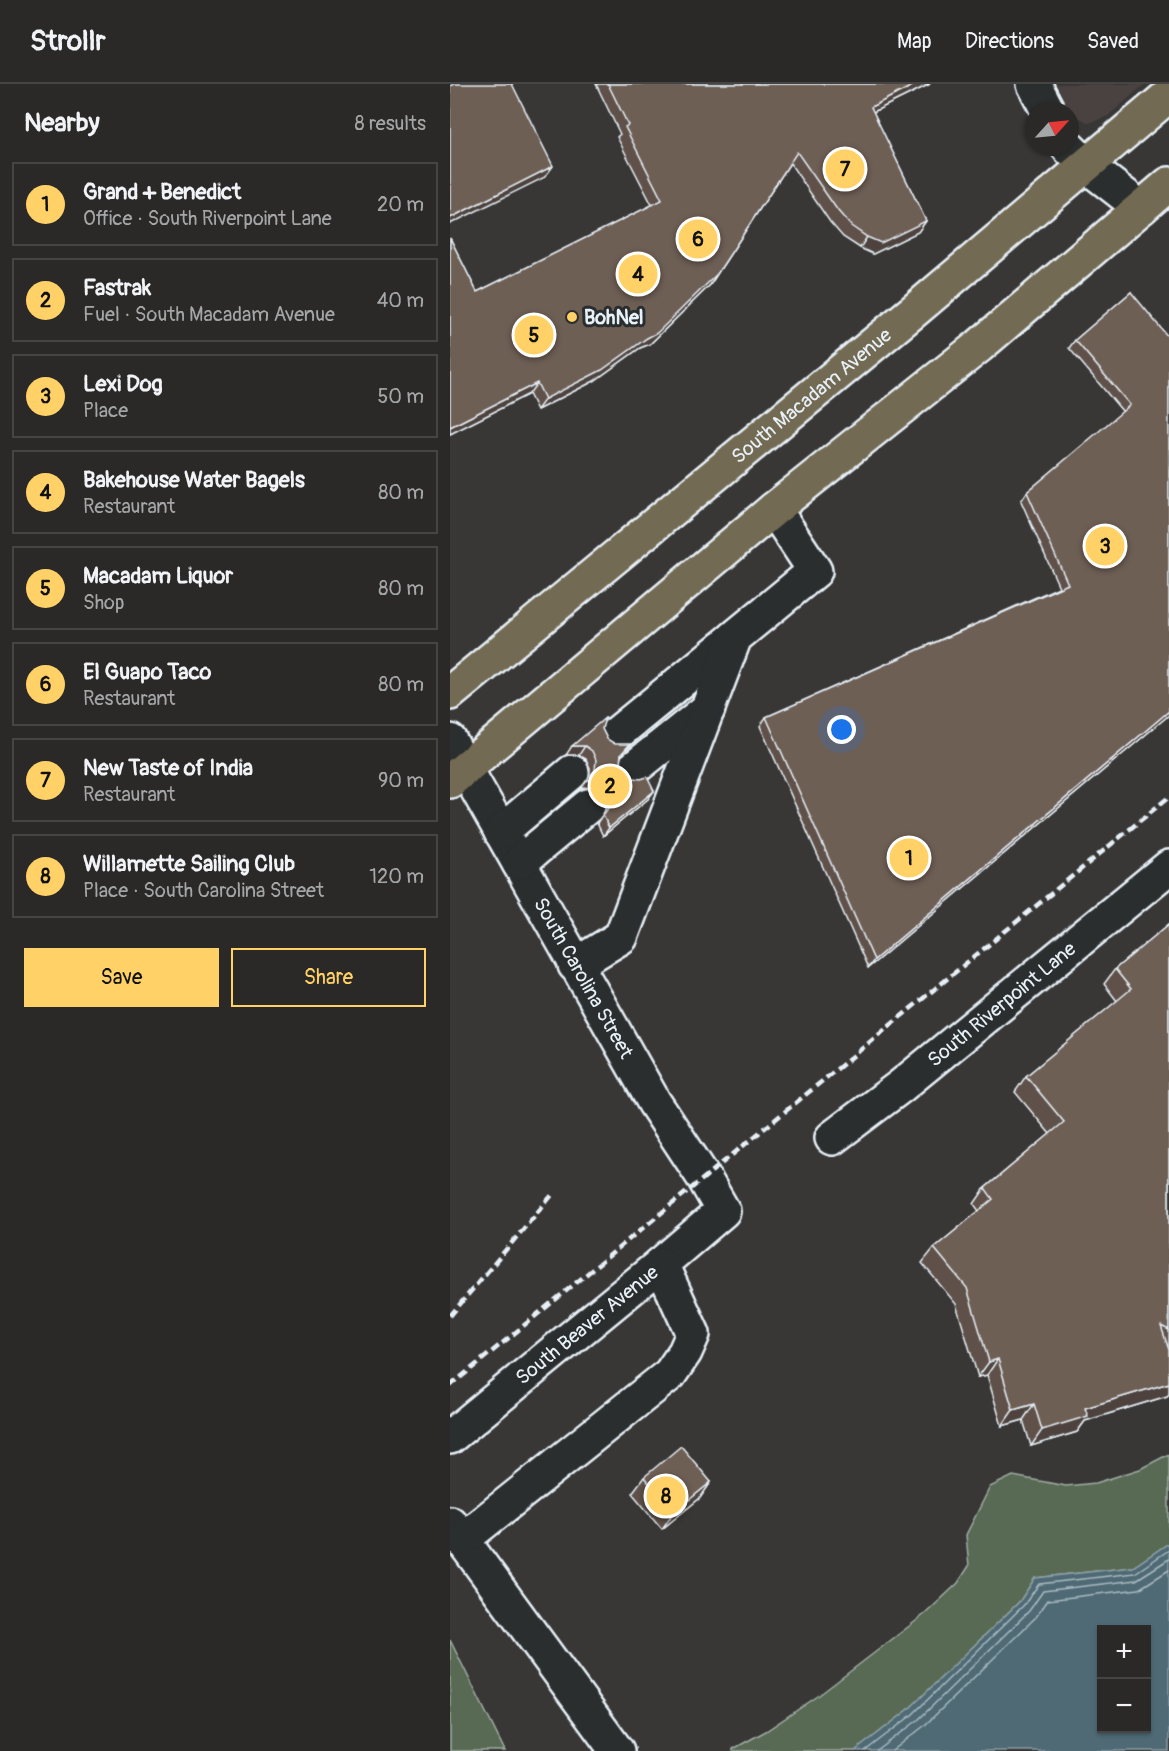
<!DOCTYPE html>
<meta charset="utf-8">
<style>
body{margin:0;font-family:Pangolin,sans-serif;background:#363534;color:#f1f3f6}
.controls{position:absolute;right:18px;bottom:18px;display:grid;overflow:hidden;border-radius:0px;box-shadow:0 2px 4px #0004}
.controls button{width:54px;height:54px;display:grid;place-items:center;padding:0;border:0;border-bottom:2px solid #464545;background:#2a2928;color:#f1f3f6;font:30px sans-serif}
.compass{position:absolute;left:575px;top:18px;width:54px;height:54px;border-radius:50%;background:#2a2928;box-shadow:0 2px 4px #0004;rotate:63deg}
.you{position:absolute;left:392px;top:646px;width:21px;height:21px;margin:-15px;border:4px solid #fff;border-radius:50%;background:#1a73e8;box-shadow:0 0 0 9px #1a73e833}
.badge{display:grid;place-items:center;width:39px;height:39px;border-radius:50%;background:#ffd166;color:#111;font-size:20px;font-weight:700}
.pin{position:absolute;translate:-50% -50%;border:3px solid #fff;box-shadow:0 2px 6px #0006}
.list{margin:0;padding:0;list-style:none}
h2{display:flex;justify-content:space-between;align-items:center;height:78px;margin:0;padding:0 24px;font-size:26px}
h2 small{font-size:20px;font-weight:400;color:#a5a6a8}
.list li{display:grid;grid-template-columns:39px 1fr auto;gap:18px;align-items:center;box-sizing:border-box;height:84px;margin:0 12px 12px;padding:0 12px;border:2px solid #464545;border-radius:0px}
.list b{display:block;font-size:22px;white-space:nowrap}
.list p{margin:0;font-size:20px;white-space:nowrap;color:#a5a6a8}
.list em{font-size:20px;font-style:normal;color:#a5a6a8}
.actions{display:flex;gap:12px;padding:18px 24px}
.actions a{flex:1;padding:14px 0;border:2px solid #ffd166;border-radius:0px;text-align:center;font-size:21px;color:#ffd166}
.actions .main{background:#ffd166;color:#111}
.map{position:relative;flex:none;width:719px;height:1667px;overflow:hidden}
header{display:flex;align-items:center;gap:36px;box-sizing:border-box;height:84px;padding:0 30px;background:#2a2928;border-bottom:2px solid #464545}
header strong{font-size:28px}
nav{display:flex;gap:33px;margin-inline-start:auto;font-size:21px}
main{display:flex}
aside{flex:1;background:#2a2928}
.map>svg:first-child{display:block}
</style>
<header>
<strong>Strollr</strong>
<nav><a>Map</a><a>Directions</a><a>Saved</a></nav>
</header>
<main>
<aside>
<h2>Nearby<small>8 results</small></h2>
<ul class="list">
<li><span class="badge">1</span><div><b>Grand + Benedict</b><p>Office · South Riverpoint Lane</p></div><em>20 m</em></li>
<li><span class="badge">2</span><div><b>Fastrak</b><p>Fuel · South Macadam Avenue</p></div><em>40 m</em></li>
<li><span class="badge">3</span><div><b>Lexi Dog</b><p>Place</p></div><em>50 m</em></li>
<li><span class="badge">4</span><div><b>Bakehouse Water Bagels</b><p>Restaurant</p></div><em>80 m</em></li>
<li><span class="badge">5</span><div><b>Macadam Liquor</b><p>Shop</p></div><em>80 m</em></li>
<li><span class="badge">6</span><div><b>El Guapo Taco</b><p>Restaurant</p></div><em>80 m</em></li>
<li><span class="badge">7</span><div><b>New Taste of India</b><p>Restaurant</p></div><em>90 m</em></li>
<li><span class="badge">8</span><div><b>Willamette Sailing Club</b><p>Place · South Carolina Street</p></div><em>120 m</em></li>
</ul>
<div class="actions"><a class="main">Save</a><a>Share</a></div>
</aside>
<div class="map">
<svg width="719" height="1667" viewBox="0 0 719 1667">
<rect width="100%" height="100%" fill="#383736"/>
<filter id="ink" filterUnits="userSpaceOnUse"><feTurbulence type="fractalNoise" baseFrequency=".0167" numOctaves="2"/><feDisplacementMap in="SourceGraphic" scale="12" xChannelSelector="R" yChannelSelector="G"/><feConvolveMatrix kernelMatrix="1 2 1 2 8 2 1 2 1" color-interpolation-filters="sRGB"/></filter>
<g filter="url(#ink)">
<polygon fill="#48433f" points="607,0 695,0 658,32 639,39 628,33 616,20"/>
<g fill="#586a53" stroke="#a0aea6" stroke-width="1.5">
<polygon points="719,1370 719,1459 683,1483 585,1494 570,1517 458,1626 405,1667 283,1667 283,1665 316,1647 368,1612 475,1530 508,1499 519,1482 516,1451 540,1403 563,1392 616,1402 646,1399 690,1385"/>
<polygon points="0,1556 55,1667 0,1667"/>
</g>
<path fill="#4f6a74" stroke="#8ca0a9" stroke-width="1.5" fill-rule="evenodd" d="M 719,1459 L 719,1667 L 405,1667 L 458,1626 L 570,1517 L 585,1494 L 683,1483 ZM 652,1546 L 696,1546 L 696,1644 L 652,1644 Z"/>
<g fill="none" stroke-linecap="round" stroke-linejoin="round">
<g stroke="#abbbc3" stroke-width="1.5">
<polyline points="415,1667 462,1631 574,1521 589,1500 685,1489 719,1466"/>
<polyline points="427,1667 468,1636 579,1527 593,1507 686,1496 719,1475"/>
<polyline points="442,1667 474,1642 586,1533 598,1516 689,1505 719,1486"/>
</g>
<g stroke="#e8f1f8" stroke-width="38">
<g id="minor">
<polyline points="584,0 598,27"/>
<polyline points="618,63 637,82 691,124"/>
<polyline points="165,651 284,554"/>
<path id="s1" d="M 0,657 L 204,1018 L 254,1094 L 273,1127 L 211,1180 L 0,1353"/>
<polyline points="183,685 258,625"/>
<polyline points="51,748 122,688"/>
<polyline points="69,779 138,722"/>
<polyline points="125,881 171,853 285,553 365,487 324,425"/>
<path id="s2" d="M 382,1054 L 451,1002 L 719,783"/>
<polyline points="0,1439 167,1667"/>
<polyline points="13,1455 220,1290 235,1268 243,1250 211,1180"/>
</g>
</g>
<g stroke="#e8f1f8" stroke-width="38">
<g id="major">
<path id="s3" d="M 0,609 L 465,226 L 719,11"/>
<polyline points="0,697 324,425 529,262 719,100"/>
</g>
</g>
<use href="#minor" stroke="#2a2d2e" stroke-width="33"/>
<use href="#major" stroke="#736b52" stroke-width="33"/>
<g stroke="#e8f1f8" stroke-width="4.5" stroke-dasharray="9 4.5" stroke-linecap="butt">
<polyline points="0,1232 102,1111"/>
<polyline points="0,1302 719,713"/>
</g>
</g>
<g fill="#5f5149" stroke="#e8f1f8" stroke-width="1.5">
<polygon points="146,0 480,0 423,28 476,137 468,148 423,170 410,164 393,153 380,138 340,79 260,201 200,260 190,264 144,297 87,326 79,310 0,350 0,154 27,208 202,121 167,53 170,50"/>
<polygon points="681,208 719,631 418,884 310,642 316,633 609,503 571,417 577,408 673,328 619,264 625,256"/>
<polygon points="152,645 157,655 171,672 170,679 174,688 204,707 198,715 153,752 147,739 155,727 156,718 153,711 145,705 135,703 130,706 140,693 140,684 136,675 129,671 116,671"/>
<polygon points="719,840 719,1310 717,1312 635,1337 627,1348 581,1362 573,1336 552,1342 537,1291 528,1293 506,1220 472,1179 484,1164 529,1127 524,1120 535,1104 600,1050 565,1008 576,992 667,917 654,900 665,885"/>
<polygon points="194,1393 261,1398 250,1414 212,1445 182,1409"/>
</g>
<g fill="#4d423c" stroke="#e8f1f8" stroke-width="1.5">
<polygon points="466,0 480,0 413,33 421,23"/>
<polygon points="103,82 95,93 0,140 0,134"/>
<polygon points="476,137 468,148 423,170 410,164 417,153"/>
<polygon points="267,190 260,201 200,260 190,264 144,297 87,326 95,315 197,254"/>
<polygon points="87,299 79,310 0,350 0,343"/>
<polygon points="719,627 719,631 418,884 424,876"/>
<polygon points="122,662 135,662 129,671 116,671"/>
<polygon points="141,695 151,696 145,705 135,703 130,706 136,697"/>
<polygon points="204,707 198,715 153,752 159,744"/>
<polygon points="548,1275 537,1291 528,1293 539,1278"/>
<polygon points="719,1299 719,1310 717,1312 635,1337 627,1348 581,1362 592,1346 635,1324"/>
<polygon points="584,1320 573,1336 552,1342 563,1326"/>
<polygon points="261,1398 250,1414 212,1445 223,1429"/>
</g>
<g fill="#6e5e55" stroke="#e8f1f8" stroke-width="1.5">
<polygon points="4,0 62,0 103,82 0,134 0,2"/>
<polygon points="158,0 466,0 421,23 476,137 431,159 417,153 401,142 388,127 347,68 267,190 207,249 197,254 152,286 95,315 87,299 0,343 0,154 27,208 212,116 175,43 178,41"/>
<polygon points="681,208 719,254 719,627 424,876 316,633 618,500 577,408 680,321 625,256"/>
<polygon points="155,634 152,645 157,655 165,660 180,660 171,670 170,679 174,688 183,694 191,695 197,693 204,707 159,744 153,731 161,721 162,710 159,702 151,696 141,695 136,697 145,686 146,676 142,667 135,662 122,662"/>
<polygon points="719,840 719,1246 711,1242 719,1266 719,1299 635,1324 638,1332 592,1346 584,1320 563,1326 548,1275 539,1278 517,1204 484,1164 543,1115 535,1104 614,1038 576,992 681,905 665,885"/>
<polygon points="231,1362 261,1398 223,1429 194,1393"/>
</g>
</g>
<circle fill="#ffd166" stroke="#2a2d2e" stroke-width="2" cx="122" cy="233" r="6"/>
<g text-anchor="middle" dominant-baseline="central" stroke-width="6" stroke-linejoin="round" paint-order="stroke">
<g font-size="20" font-weight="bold" fill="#e8f1f8" stroke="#2a2d2e" text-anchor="start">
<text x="134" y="233">BohNel</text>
</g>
<g font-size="20" fill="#e8f1f8" stroke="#2a2d2e">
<text stroke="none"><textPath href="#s3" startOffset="468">South Macadam Avenue</textPath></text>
<text stroke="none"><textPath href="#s1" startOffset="272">South Carolina Street</textPath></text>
<text stroke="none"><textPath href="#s2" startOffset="216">South Riverpoint Lane</textPath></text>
<text transform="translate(137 1241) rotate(-39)">South Beaver Avenue</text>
</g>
</g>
</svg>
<div class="controls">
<button>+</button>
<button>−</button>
</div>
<svg class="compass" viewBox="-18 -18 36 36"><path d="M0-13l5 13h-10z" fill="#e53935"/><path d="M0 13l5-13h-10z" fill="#a5a6a8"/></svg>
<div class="you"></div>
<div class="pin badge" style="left:459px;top:774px">1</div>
<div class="pin badge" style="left:160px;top:702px">2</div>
<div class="pin badge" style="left:655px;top:462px">3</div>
<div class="pin badge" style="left:188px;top:190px">4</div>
<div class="pin badge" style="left:84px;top:251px">5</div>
<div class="pin badge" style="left:248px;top:155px">6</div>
<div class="pin badge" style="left:395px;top:85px">7</div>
<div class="pin badge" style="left:216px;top:1412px">8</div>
</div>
</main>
